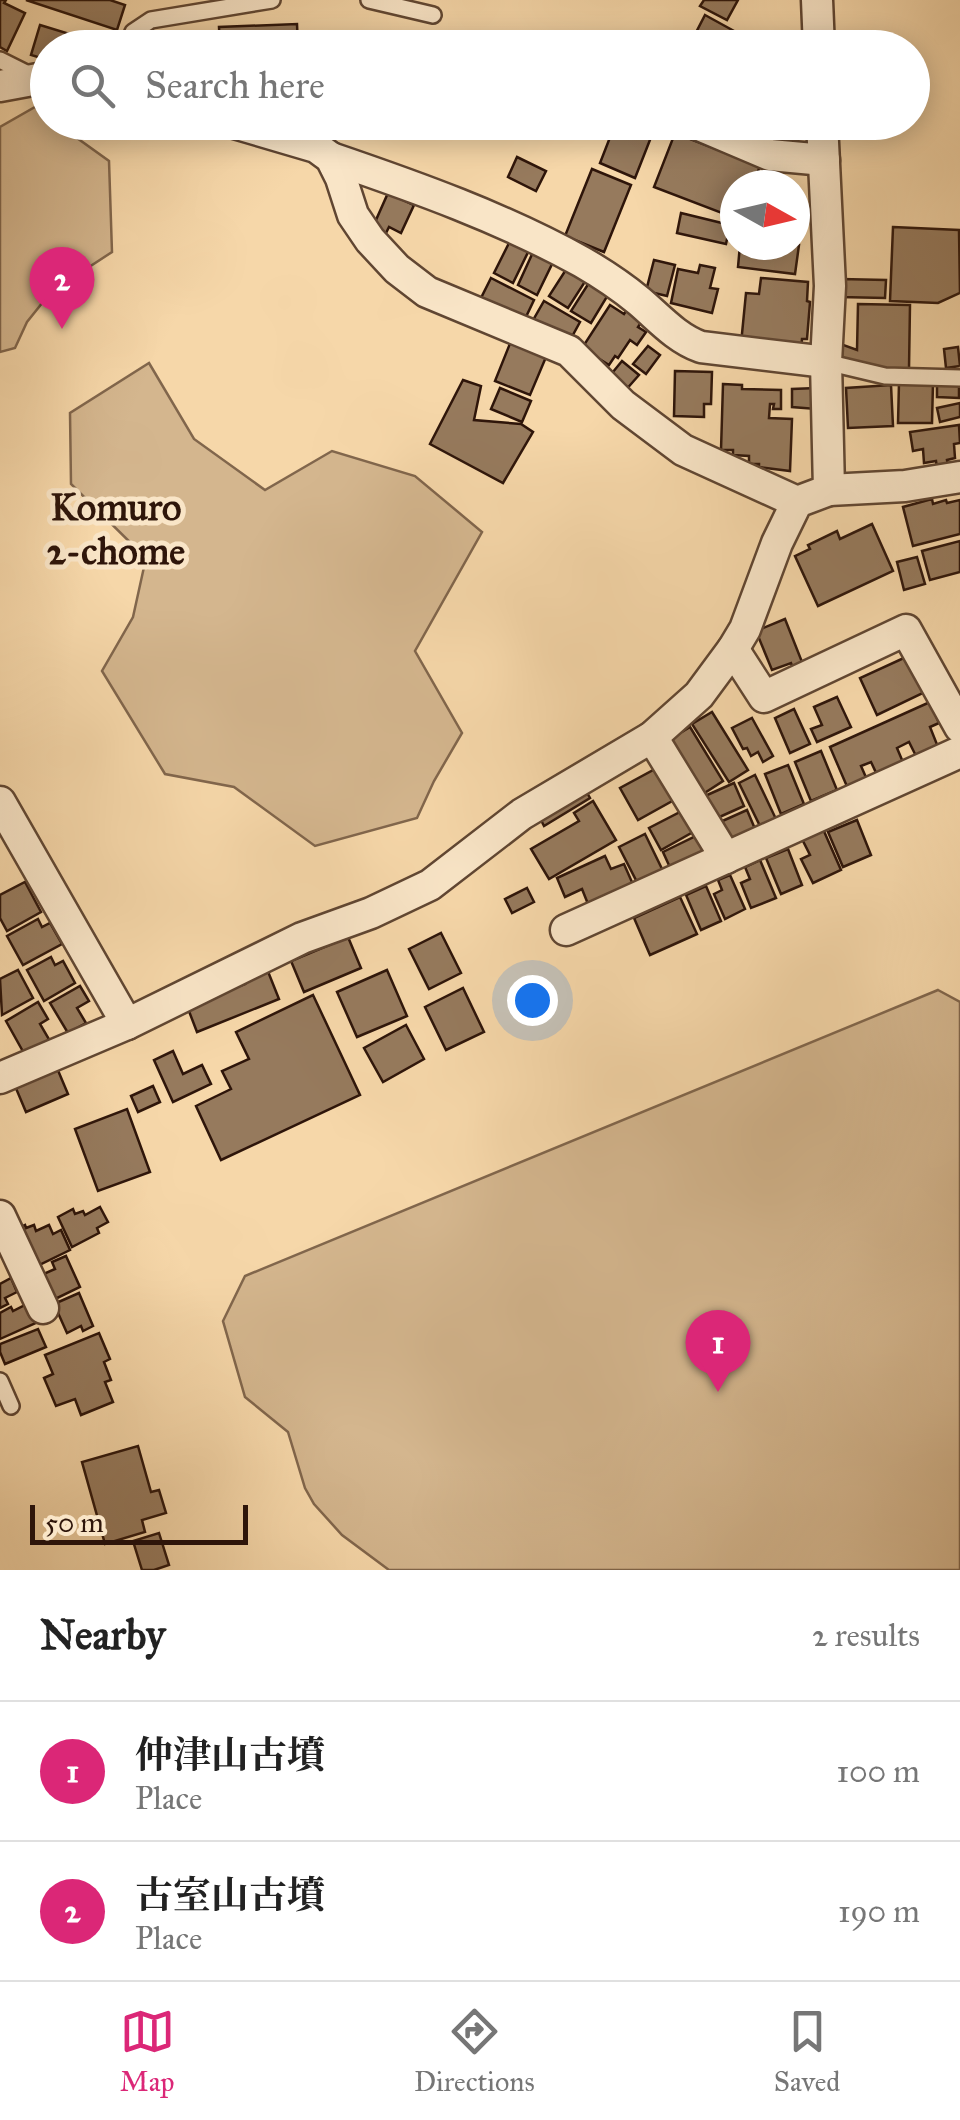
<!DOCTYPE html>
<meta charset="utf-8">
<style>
body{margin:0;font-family:"IM FELL Great Primer","Noto Serif JP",serif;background:#f2f2f2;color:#222}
.compass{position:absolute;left:720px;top:170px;width:90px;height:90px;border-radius:50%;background:#fff;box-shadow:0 5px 25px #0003;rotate:98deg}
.scale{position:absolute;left:30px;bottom:25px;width:218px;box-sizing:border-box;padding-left:10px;border:5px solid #2e150a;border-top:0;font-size:28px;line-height:35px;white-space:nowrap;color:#2e150a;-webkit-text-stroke:8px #f9e5c7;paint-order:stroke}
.you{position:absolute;left:532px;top:1000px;width:35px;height:35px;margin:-25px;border:8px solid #fff;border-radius:50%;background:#1a73e8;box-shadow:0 0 0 15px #1a73e833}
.badge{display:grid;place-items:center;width:65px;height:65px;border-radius:50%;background:#db2777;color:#fff;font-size:32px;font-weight:700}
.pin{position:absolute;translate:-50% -82px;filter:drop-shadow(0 2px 5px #0008)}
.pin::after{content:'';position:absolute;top:52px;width:35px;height:30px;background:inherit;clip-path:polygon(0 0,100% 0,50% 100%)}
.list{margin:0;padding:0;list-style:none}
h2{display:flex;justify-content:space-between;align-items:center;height:130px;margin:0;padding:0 40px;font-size:42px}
h2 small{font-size:32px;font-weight:400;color:#767676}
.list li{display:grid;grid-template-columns:65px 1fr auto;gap:30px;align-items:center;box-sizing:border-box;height:140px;padding:0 40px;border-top:2px solid #e0e0e0}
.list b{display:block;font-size:38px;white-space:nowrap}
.list p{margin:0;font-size:32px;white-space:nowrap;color:#767676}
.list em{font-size:32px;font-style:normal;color:#767676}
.icon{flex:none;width:55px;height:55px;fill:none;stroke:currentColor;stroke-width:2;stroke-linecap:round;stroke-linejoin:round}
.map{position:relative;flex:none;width:960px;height:1570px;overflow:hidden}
.search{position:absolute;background:#fff;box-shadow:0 5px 25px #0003;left:30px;right:30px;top:30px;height:110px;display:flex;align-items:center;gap:25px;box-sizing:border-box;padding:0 35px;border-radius:55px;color:#767676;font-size:38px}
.sheet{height:410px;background:#fff}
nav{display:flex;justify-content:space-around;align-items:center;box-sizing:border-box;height:140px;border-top:2px solid #e0e0e0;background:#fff;font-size:28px;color:#767676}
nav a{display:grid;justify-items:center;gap:5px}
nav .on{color:#db2777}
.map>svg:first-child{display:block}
</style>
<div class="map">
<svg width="960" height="1570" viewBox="0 0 960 1570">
<rect width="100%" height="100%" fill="#f6d7a9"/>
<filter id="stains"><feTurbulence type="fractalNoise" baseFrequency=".002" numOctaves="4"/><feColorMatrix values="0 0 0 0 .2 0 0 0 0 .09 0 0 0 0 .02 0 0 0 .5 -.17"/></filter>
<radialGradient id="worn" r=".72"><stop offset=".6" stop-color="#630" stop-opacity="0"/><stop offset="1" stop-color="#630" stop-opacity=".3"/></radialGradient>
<g fill="#d4b68e" stroke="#81664c" stroke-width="2.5">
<polygon points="35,107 47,116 48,122 56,123 109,161 112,252 51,292 27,322 15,348 0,352 0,127"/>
<polygon points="149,363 194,439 265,490 332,451 415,476 482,532 415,651 462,733 434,781 417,818 315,846 234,787 165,774 102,671 133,617 146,558 71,484 70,413"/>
<polygon points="938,990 960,1002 960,1570 389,1570 342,1535 314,1504 305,1488 288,1432 245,1397 223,1321 245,1276"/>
</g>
<g fill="#967a5d" stroke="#2e150a" stroke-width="2.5">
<polygon points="0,0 6,0 4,3 25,13 7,51 0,47"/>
<polygon points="26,0 110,0 125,5 117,30"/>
<polygon points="704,0 738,0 727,20 700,6"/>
<polygon points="705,15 734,31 726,48 688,48"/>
<polygon points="297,24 298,48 220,48 219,27"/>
<polygon points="40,25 73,35 69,48 48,48 48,60 31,55"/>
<polygon points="616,122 657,122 635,178 600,163"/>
<polygon points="675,133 760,166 753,185 735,185 735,193 727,215 654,187"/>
<polygon points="517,157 546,171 536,191 508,177"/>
<polygon points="592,169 631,185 604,252 565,236"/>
<polygon points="388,193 414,205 401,233 389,227 385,235 372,229"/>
<polygon points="681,213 730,225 726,244 677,233"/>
<polygon points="893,227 959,230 960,293 938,303 890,301"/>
<polygon points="514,233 533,242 513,283 494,273"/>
<polygon points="740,245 799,245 795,274 738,267"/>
<polygon points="534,250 554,260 537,295 518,285"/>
<polygon points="654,260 675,265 667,296 646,291"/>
<polygon points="569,265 588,277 568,308 549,296"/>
<polygon points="700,265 715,268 710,288 718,289 712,313 671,303 678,269 698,273"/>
<polygon points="491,278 534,300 524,321 480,300"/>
<polygon points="592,278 611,290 591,323 571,311"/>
<polygon points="761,278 808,282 807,301 810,302 807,339 802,339 801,350 741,344 746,293 759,294"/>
<polygon points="840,279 886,280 885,298 840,297"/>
<polygon points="544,301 580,322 569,342 532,322"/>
<polygon points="858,304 910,305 909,369 860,368 833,357 838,343 857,350"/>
<polygon points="610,305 624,314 628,308 644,318 638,327 646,332 637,345 630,340 618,358 615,356 609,365 582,348"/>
<polygon points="513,336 549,350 530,395 495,381"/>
<polygon points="648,346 660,355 646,374 633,364"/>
<polygon points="958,347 960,366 946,368 944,349"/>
<polygon points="622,361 639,375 624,392 608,378"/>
<polygon points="675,371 712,372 711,404 704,404 704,417 674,416"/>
<polygon points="463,380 481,386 474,420 521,424 533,432 503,483 430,444"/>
<polygon points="899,383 933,383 932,423 898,423"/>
<polygon points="723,384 742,385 742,389 781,390 781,409 773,409 774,404 770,404 769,418 792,419 790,471 759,467 759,464 749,464 749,456 733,455 733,450 721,450"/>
<polygon points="937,384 959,384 959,398 937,397"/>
<polygon points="891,385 893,426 848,428 846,388"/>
<polygon points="500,388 531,401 522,422 491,409"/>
<polygon points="816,388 816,409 792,407 792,389"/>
<polygon points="960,403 960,417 940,422 937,408"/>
<polygon points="959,425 960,443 954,444 955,458 947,460 948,466 937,468 936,461 924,463 923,449 913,451 910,432"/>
<polygon points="932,499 933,504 946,500 947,503 960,500 960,534 913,546 903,507"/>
<polygon points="872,524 893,571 818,606 795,556 810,549 808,545 837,531 840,539"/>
<polygon points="960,541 960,572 930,580 922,551"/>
<polygon points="917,557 925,584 904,590 897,562"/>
<polygon points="785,619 804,667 794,671 791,663 772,670 756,631"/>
<polygon points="906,657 923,693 877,715 860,678"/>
<polygon points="837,697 851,727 817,742 811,729 822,725 814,707"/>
<polygon points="930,702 939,723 930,727 938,747 916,756 909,742 897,748 905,767 879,779 871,762 861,766 868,782 849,791 830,747"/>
<polygon points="794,709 810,744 790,753 775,718"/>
<polygon points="712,712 748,770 729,782 692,724"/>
<polygon points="752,718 773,756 763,762 758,752 751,756 747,748 743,749 732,728"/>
<polygon points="690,727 723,781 703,794 669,740"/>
<polygon points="821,751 837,790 811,801 795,762"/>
<polygon points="788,765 804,804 781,814 765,774"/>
<polygon points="657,768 674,800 638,820 620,788"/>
<polygon points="755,775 776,819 760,826 739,783"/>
<polygon points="734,783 744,806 715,819 705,796"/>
<polygon points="585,789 590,798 544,826 539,816"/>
<polygon points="593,801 616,840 549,879 531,849 579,821 574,813"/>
<polygon points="747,810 758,836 727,844 718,823"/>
<polygon points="682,811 693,832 661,850 649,828"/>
<polygon points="857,820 871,855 843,867 828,832"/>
<polygon points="823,829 841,870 813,883 801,859 810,855 802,839"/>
<polygon points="645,834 663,871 638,884 619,847"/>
<polygon points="696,836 707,858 673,874 663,852"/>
<polygon points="788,849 802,885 781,894 766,858"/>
<polygon points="605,856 611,869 624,864 635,889 590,909 582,889 565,897 557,878"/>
<polygon points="760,860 776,898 751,908 741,883 750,879 745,867"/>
<polygon points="730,875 745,909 725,919 714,894 722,890 718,880"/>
<polygon points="25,882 41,912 7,931 0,918 0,895"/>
<polygon points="706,886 721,921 701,930 686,895"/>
<polygon points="527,888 534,902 512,913 505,899"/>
<polygon points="680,897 697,934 650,955 634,918"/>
<polygon points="38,919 42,927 50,923 62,944 23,965 7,936"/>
<polygon points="441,933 461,973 429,989 409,949"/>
<polygon points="348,937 361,968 304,992 291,961"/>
<polygon points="51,957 55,965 63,961 75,983 44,1001 27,970"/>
<polygon points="267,969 279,999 197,1032 187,1006 245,984 243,979"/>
<polygon points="18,970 33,998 2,1015 0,979"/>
<polygon points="387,970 407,1016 357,1037 337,992"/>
<polygon points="80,986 89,1001 77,1008 86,1023 68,1033 50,1003"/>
<polygon points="463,988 484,1032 446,1050 425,1007"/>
<polygon points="313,995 360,1095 221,1160 196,1106 231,1089 222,1071 249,1059 236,1032"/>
<polygon points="38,1002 48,1019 40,1024 50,1041 25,1055 6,1021"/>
<polygon points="406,1025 424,1059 383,1082 364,1048"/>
<polygon points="173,1051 183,1074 202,1065 211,1084 173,1102 154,1060"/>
<polygon points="57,1068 68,1094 26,1112 15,1086"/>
<polygon points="153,1086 160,1102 138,1112 131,1096"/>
<polygon points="127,1109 150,1172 98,1191 75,1129"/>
<polygon points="100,1207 108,1222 97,1228 99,1233 72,1247 58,1217 73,1209 75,1214 83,1211 85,1215"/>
<polygon points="25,1225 26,1228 34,1225 36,1231 49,1225 53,1234 61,1230 70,1250 35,1267 16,1229"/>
<polygon points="66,1256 80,1287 51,1301 39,1276 55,1269 52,1262"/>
<polygon points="11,1278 17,1292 5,1298 8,1304 0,1308 0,1284"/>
<polygon points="79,1293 93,1326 83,1331 81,1326 67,1333 54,1304"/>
<polygon points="27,1304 36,1323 0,1339 0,1313 11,1307 13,1311"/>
<polygon points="38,1329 46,1347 5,1364 0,1352 0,1344"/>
<polygon points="99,1333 110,1359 104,1362 111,1380 105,1382 113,1402 81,1415 75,1399 56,1406 44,1378 53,1374 45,1355"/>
<polygon points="138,1446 151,1492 159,1490 166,1513 142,1520 145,1532 105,1544 82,1462"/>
<polygon points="159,1533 169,1565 154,1570 142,1570 133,1541"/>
</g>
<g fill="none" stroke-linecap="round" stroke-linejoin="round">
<g stroke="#604632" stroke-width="20">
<g id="lane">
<polyline points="369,0 433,15"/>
<polyline points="128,48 133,32 151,20 272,0"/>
<polyline points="0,60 30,75"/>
<polyline points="826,362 885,376 960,378"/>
<polyline points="0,1381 11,1406"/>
</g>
</g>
<g stroke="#604632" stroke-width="35">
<g id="street">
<polyline points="817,0 819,48"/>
<polyline points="0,86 38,79 48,80"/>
<polyline points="231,122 316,147 331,158 341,178 353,215 370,240 397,269 427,292 569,351 623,405 683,450 797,502"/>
<polyline points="692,122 770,155 824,160"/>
<path d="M 331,158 C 416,187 503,218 582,262 C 601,273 622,287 639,301 C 659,318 676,338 701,347 L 826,362"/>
<polyline points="829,490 905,486 960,477"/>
<polyline points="733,649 764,697 906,630 960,727"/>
<polyline points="652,737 726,858"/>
<polyline points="0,802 127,1024"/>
<polyline points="566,930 960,752"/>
<polyline points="0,1078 127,1024 302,938 371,913 430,885 522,814 652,737 699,695 733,649 745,629 777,543 797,502 829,490 826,362 830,286 822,122"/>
<polyline points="0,1216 43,1308"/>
</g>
</g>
<use href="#lane" stroke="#f9e5c7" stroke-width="15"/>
<use href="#street" stroke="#f9e5c7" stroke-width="30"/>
</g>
<g text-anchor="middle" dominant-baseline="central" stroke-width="10" stroke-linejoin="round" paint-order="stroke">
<g font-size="38" font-weight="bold" fill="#2e150a" stroke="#f9e5c7">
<text x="116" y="507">Komuro<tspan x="116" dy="44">2-chome</tspan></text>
</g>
</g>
<rect width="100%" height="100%" filter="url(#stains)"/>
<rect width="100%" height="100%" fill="url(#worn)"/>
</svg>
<svg class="compass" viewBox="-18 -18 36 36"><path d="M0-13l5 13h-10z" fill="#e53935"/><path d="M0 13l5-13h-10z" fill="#767676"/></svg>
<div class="scale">50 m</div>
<div class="you"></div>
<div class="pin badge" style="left:718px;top:1392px">1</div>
<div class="pin badge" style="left:62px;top:329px">2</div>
<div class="search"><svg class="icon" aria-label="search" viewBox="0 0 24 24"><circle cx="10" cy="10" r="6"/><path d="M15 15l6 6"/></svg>Search here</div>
</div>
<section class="sheet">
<h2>Nearby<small>2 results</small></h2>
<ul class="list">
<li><span class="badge">1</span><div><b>仲津山古墳</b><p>Place</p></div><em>100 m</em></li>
<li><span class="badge">2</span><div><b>古室山古墳</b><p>Place</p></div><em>190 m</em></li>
</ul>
</section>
<nav>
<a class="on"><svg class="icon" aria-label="map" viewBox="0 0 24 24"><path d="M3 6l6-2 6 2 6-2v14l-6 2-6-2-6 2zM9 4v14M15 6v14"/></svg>Map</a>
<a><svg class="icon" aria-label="directions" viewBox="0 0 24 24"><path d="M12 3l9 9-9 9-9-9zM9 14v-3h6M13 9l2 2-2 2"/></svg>Directions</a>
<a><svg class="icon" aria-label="saved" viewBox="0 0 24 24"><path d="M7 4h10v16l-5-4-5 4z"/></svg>Saved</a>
</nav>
